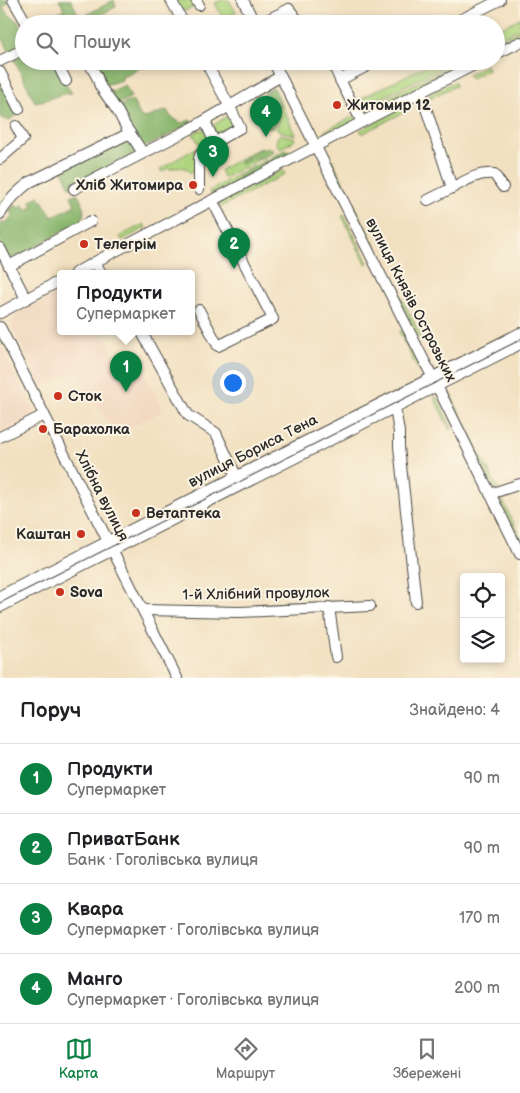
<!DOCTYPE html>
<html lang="uk">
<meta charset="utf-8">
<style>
body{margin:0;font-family:"Balsamiq Sans",sans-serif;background:#f6f6f6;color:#202124}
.controls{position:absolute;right:15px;bottom:15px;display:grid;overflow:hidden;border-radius:5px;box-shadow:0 2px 8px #0003}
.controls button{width:45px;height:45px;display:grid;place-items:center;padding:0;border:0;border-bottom:1px solid #e0e0e0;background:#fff;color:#202124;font:25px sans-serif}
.you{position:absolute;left:232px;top:382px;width:18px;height:18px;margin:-12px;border:4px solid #fff;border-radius:50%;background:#1a73e8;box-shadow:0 0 0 8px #1a73e833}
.badge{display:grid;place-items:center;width:32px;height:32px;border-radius:50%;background:#0b8043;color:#fff;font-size:16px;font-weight:700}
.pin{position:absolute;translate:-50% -41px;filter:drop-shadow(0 1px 2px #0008)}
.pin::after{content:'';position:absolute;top:26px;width:18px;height:15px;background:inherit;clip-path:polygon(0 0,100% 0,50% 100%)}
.popup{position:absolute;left:57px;top:270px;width:138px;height:65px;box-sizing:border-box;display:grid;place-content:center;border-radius:5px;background:#fff;filter:drop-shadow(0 1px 4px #0005);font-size:16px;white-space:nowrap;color:#757577}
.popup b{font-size:19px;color:#202124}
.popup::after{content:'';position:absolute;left:50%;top:100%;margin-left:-10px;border:10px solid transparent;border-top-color:#fff}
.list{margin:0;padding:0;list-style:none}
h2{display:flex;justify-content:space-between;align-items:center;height:65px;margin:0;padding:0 20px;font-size:21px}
h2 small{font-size:16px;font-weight:400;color:#757577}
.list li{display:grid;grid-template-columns:32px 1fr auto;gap:15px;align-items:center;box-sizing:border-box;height:70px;padding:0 20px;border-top:1px solid #e0e0e0}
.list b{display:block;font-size:19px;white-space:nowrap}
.list p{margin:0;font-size:16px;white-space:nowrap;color:#757577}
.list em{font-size:16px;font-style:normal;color:#757577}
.icon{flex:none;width:28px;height:28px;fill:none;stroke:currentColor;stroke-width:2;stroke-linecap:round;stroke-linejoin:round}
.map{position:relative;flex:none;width:520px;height:678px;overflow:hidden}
.search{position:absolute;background:#fff;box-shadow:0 2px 8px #0003;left:15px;right:15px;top:15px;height:55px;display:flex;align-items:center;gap:12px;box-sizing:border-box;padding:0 18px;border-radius:28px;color:#757577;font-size:19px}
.sheet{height:345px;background:#fff}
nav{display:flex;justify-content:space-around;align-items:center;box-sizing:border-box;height:70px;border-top:1px solid #e0e0e0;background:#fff;font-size:14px;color:#757577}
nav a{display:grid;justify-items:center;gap:2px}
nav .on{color:#0b8043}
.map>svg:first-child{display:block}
</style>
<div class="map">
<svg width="520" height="678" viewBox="0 0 520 678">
<rect width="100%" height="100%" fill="#fcf5e5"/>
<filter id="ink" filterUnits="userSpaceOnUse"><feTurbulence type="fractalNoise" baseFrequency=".02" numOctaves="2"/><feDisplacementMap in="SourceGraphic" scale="10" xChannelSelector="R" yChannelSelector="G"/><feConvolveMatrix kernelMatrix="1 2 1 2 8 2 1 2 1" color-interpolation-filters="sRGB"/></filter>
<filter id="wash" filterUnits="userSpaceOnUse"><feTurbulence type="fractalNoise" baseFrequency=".0096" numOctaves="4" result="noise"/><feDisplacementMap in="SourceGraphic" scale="20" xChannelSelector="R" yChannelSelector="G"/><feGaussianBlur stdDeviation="1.12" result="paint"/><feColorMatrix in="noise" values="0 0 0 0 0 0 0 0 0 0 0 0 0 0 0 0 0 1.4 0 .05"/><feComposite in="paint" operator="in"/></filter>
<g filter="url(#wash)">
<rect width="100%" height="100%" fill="#f2e1c1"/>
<g fill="#f1d5bd">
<polygon points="61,291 61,331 102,331 122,372 141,364 163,411 118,433 101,414 78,371 42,387 11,325 14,317 16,314"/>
<polygon points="0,346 34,412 32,416 0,433"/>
</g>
<g fill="#aed47e" stroke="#6c8054">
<polygon points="174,0 194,0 197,6 185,11 179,8"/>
<polygon points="222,0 229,0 236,12 223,19 215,3"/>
<polygon points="237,14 242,24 226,24 224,20"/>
<polygon points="520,18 520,28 496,40 496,30"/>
<polygon points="520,30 520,36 496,48 496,43"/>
<polygon points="435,61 454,61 360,109 356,101"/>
<polygon points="460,61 470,61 363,116 362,111"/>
<polygon points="486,65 488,69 470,79 468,75"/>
<polygon points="454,82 456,86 430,98 429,95"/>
<polygon points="280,103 281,103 295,135 279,131 277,129"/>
<polygon points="408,105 410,109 362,134 360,130"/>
<polygon points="228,115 229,115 236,126 216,137 213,126"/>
<polygon points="356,115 358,119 327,135 325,131"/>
<polygon points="199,130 206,130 210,141 205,145 201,147 193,134"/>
<path d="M 280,134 L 295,138 L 294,141 L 281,148 C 275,145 275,139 280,134 Z"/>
<path d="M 198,147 L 194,172 C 190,173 188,172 186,168 L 178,167 L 170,169 L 168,168 L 162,172 L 160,169 Z"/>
<polygon points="268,148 272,149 274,152 224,178 220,170 258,149"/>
<polygon points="332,159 350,196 348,197 330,161"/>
<polygon points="283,170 285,174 219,208 217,204"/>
<polygon points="237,175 240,180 211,195 209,191"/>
<polygon points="353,202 371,238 369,239 351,204"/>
<polygon points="344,215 368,263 366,264 342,216"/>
<polygon points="144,224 146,228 122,240 120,236"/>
<polygon points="373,241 387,269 384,270 370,243"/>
<polygon points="393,281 421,336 418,337 391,283"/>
<polygon points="402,330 422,370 419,372 399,332"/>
<polygon points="450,393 498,489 495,491 447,395"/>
<polygon points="437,397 452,429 450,430 434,398"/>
<polygon points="499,493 520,536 520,542 496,494"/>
</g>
<g fill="#8ab66d" stroke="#5a704c">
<path d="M 0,0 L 9,0 L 9,2 L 3,7 C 7,17 20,19 23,29 C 25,34 24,42 24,47 L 10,53 L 0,32 Z"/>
<polygon points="59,0 71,0 80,18 114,0 116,7 98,16 101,24 44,24 41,21 64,9"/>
<path d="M 24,54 L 24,61 L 53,61 L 62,79 L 72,93 C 59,93 48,101 35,102 L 14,59 Z"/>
<polygon points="92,61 135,61 139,69 122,77 122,80 105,85 102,83"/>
<polygon points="0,77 20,113 8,121 0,117"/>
<polygon points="125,85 131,97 118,104 110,92"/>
<polygon points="272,88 274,88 280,100 275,126 274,128 272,129 271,127 269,128 255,101"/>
<polygon points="132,100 141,117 146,118 167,110 170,116 181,123 191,120 193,122 148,146 143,146 128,125 120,106"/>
<polygon points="125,139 129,139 135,147 134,154 70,187 62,170"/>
<polygon points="268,148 272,149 274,152 261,159 255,158 242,164 240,163 240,161 258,149"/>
<polygon points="286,150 292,152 240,180 237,175"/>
<path d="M 77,193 C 82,203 87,211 81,221 L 17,257 L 12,258 L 8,257 L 0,242 L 0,225 L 2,222 L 5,223 L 12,217 L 10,209 L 16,205 L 18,208 L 23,205 L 26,210 L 33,206 L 30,201 L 39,196 L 52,217 L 75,205 L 71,196 Z"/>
</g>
</g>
<g filter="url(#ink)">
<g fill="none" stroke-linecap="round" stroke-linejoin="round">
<g stroke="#494642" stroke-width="12">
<g id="minor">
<polyline points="13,0 27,24"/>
<polyline points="171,0 184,24"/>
<polyline points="196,0 199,5"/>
<polyline points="243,0 255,24"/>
<polyline points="259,24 289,9 297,19 306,24"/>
<polyline points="452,24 500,0"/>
<polyline points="496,54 520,42"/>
<polyline points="0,61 24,49"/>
<polyline points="56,61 66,81"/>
<polyline points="88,61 97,77 100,86 118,112 126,127 143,153"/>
<polyline points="205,61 230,107 240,128 217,141 213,139 205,121"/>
<polyline points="273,61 325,165 441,394 520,554"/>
<polyline points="332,61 340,80 377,61"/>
<polyline points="0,72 19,109"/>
<polyline points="340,80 362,122"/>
<path d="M 421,93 L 452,188 C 465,181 478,172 494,174 L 503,187"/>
<polyline points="0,159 23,139 16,126"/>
<polyline points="74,189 192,128 281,76"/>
<polyline points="199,189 199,159 200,155 217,141"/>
<polyline points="428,200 452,188"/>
<path d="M 0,214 C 8,201 18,191 30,182 L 130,133"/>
<polyline points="0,248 26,299"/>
<polyline points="95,262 101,273"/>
<polyline points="9,266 91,221"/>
<polyline points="75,273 108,255 362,122 482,61"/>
<polyline points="199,310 218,346 273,319 212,200"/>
<polyline points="0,313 61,280"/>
<polyline points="0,327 177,678"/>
<polyline points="141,331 188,415 216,433 239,482"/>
<polyline points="395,408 399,432 399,447 416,602"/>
<polyline points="0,437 44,415"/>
<polyline points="490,494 520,484"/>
<polyline points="0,596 520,333"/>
<polyline points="0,607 520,344"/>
<polyline points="329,607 336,657"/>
<polyline points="143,610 240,612 370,606"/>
</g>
</g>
<use href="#minor" stroke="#fff" stroke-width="10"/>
<polyline stroke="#2b2b2b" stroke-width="1" points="0,603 520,340"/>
</g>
</g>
<g fill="#c8321e" stroke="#fcf5e5" stroke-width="2">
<circle cx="337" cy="105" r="5"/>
<circle cx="193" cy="185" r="5"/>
<circle cx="84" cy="244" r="5"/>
<circle cx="58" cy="396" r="5"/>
<circle cx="43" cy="429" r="5"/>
<circle cx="136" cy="513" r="5"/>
<circle cx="81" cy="534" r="5"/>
<circle cx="60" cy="592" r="5"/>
</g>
<g text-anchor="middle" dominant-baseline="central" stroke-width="4" stroke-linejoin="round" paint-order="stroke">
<g font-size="15" font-weight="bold" fill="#2b2b2b" stroke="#fcf5e5" text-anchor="start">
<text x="347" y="105">Житомир 12</text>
<text x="183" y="185" text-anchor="end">Хліб Житомира</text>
<text x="94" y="244">Телегрім</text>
<text x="68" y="396">Сток</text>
<text x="53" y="429">Барахолка</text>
<text x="146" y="513">Ветаптека</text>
<text x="71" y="534" text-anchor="end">Каштан</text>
<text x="70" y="592">Sova</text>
</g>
<g font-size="15" fill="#2b2b2b" stroke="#fcf5e5">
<text transform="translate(411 300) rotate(63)">вулиця Князів Острозьких</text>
<text transform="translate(253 451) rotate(-27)">вулиця Бориса Тена</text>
<text transform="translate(102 496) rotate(63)">Хлібна вулиця</text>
<text transform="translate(256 594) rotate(-1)">1-й Хлібний провулок</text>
</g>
</g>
</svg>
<div class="controls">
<button><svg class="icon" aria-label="locate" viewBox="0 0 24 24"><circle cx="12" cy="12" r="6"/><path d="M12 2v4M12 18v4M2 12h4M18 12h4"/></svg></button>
<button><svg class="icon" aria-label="layers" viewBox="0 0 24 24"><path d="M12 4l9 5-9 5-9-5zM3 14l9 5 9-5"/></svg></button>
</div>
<div class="you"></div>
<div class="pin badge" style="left:126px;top:392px">1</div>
<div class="popup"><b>Продукти</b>Супермаркет</div>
<div class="pin badge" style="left:234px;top:269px">2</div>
<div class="pin badge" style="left:213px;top:177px">3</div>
<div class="pin badge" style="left:266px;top:137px">4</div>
<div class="search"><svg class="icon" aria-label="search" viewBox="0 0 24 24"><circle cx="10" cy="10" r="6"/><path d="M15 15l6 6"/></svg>Пошук</div>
</div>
<section class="sheet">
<h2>Поруч<small>Знайдено: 4</small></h2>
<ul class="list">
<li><span class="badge">1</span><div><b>Продукти</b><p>Супермаркет</p></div><em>90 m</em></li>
<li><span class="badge">2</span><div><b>ПриватБанк</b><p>Банк · Гоголівська вулиця</p></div><em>90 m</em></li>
<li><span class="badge">3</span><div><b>Квара</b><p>Супермаркет · Гоголівська вулиця</p></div><em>170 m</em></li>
<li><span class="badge">4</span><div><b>Манго</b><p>Супермаркет · Гоголівська вулиця</p></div><em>200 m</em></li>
</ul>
</section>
<nav>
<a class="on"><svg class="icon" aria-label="map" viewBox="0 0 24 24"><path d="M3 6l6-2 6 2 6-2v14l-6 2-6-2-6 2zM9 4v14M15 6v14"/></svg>Карта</a>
<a><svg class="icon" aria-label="directions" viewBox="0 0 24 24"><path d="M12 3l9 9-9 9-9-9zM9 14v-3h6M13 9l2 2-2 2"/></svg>Маршрут</a>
<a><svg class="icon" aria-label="saved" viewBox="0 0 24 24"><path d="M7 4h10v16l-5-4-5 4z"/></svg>Збережені</a>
</nav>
